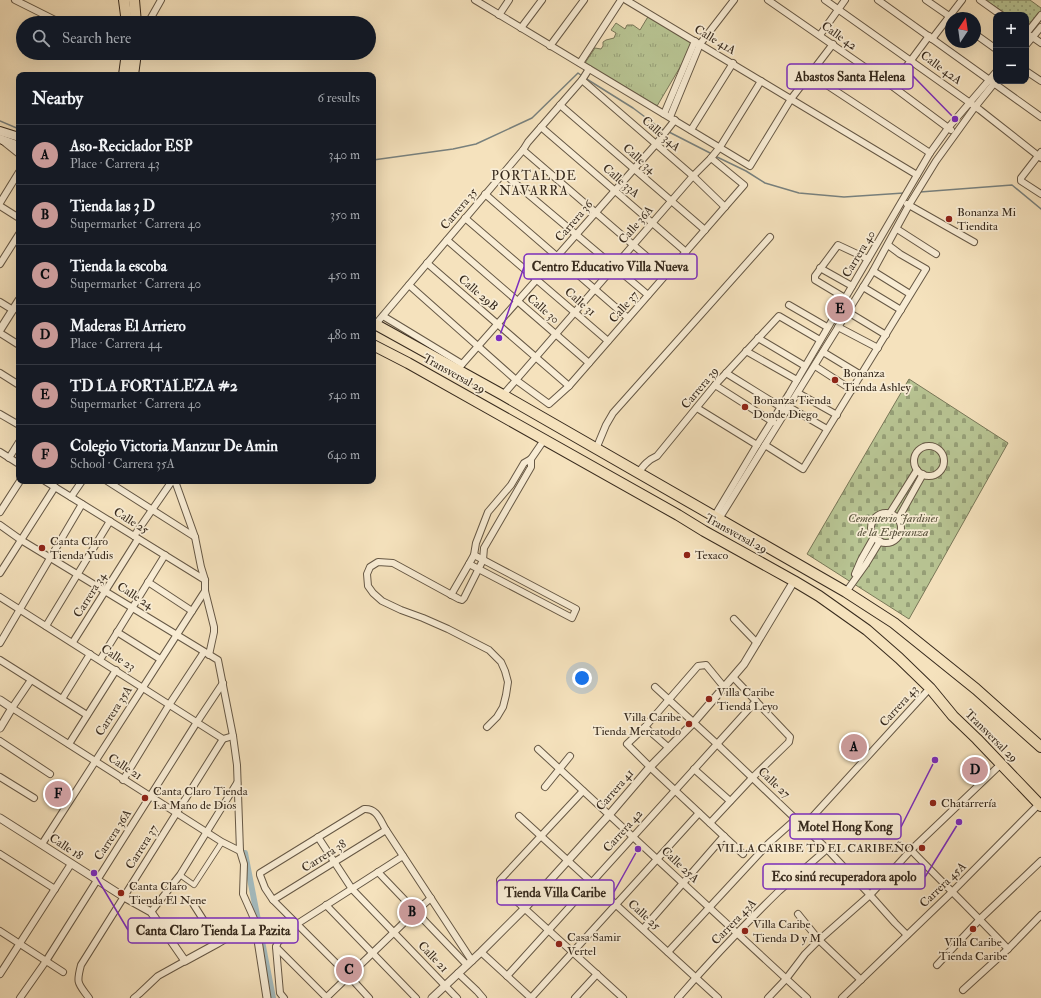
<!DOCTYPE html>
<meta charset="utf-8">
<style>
body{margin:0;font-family:"IM FELL Double Pica",serif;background:#242831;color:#f1f3f6}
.controls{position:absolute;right:12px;top:12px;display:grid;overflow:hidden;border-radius:8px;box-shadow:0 4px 16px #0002}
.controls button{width:36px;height:36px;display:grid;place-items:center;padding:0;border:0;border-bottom:1px solid #363941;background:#171b24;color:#f1f3f6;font:20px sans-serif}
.compass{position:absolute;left:945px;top:12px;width:36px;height:36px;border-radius:50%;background:#171b24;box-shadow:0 4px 16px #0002;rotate:13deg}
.you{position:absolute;left:582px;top:678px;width:14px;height:14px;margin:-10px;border:3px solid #fff;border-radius:50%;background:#1a73e8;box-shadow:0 0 0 6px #1a73e833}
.badge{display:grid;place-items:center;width:26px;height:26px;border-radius:50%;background:#c59692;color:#111;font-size:13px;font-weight:700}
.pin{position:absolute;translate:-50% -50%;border:2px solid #fff;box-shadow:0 1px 4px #0006}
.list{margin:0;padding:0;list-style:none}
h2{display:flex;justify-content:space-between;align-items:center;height:52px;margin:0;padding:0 16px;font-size:17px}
h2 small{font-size:13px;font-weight:400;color:#9ea1a6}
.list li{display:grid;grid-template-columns:26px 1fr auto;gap:12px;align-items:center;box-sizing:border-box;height:60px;padding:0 16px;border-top:1px solid #363941}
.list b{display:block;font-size:15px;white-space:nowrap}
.list p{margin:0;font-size:13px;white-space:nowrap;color:#9ea1a6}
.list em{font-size:13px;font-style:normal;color:#9ea1a6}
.icon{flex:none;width:22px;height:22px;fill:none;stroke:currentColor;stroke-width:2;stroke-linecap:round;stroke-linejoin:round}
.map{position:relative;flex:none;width:1041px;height:998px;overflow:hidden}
.search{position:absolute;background:#171b24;box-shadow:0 4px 16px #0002;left:16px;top:16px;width:360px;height:44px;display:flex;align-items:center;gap:10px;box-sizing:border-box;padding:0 14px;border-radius:22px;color:#9ea1a6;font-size:15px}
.panel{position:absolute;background:#171b24;box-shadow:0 4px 16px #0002;left:16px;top:72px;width:360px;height:412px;border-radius:8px}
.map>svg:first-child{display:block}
</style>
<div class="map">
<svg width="1041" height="998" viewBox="0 0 1041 998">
<defs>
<pattern id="grass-tufts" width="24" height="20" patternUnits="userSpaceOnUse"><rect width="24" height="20" fill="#b8c493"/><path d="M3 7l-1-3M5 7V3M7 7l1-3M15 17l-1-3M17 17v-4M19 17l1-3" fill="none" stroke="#969f77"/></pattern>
<pattern id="cemetery-stones" width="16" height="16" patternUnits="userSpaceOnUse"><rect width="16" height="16" fill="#b8c493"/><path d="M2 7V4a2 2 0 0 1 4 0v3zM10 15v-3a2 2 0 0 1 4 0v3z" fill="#969f77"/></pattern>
<pattern id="park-dots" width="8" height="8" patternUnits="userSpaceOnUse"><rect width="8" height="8" fill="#b8c493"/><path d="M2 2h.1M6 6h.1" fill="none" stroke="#969f77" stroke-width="1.8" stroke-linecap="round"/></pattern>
</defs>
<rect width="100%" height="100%" fill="#f5e2bd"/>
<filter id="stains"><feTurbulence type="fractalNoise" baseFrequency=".005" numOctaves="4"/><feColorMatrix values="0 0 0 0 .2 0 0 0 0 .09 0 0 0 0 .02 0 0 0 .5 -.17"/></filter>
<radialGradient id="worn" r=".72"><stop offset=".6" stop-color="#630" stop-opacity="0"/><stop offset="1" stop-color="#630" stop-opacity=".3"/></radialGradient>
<polygon fill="url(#grass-tufts)" stroke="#787758" points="649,15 695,42 657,106 585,63 595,48 601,49 603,46 603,42 606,40 614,38 616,33 611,30 616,23 625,29 627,25 633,25 640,30"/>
<polygon fill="url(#cemetery-stones)" stroke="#787758" points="909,379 1008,443 909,619 807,554"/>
<polygon fill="url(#park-dots)" stroke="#787758" points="985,0 1030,0 1041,8 1041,18 1030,30 1026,27 1026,15 1008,15"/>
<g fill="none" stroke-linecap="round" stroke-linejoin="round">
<g stroke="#78807d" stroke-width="1.5">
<polyline points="585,78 633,108 657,126 665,131"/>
<polyline points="0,121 19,129"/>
<polyline points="669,132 712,154"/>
<polyline points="715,156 746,171 765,183 799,193 844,197 904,193"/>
<polyline points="373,160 453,149 476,144 532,118 578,73 582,76"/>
<polyline points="920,192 1012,185 1041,209"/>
</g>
<polyline stroke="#a3babd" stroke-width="6" points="245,853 273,998"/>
<g stroke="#665845" stroke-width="6">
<polyline id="pedestrian" points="180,875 194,885 222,842"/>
</g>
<g stroke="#665845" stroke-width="8">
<g id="minor">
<polyline points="15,0 61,23"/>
<polyline points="475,0 750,166 791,99 833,44"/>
<polyline points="626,0 917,175"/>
<polyline points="768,0 892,86 951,130"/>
<polyline points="825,0 980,110 1041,158"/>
<polyline points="878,0 1041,117"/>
<polyline points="926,0 952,18"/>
<polyline points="980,0 1001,15"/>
<polyline points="499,15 509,0"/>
<polyline points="148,23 161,0"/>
<polyline points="521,28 542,0"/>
<polyline points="975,34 996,49"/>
<polyline points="1026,34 1041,15"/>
<polyline points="820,35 845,0"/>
<polyline points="1031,36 1041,43"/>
<polyline points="932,39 962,0"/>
<polyline points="1026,45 1041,27"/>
<polyline points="550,46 584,0"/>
<polyline points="580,63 621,0"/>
<polyline points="1026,71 1041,81"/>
<polyline points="810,74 930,153"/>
<polyline points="582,80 693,176 725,207"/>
<polyline points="892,86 929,36"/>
<polyline points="560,105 705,230"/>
<polyline points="664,114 695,41"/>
<polyline points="670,117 700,44 734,0"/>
<polyline points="541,127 686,252"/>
<polyline points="691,130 733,63"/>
<polyline points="4,142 19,154"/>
<polyline points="523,150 667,274"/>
<polyline points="1041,152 1021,178 1021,181 1041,194"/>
<polyline points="503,173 648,295"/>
<polyline points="485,194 628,318"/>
<polyline points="0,203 19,172"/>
<polyline points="907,204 974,242"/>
<polyline points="0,206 19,218"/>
<polyline points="465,218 608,341"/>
<polyline points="897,229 936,254"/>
<polyline points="447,240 589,363"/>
<polyline points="427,263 569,386"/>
<polyline points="0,264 19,234"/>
<polyline points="820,268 852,286"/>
<polyline points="873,271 910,294"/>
<polyline points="409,285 516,380 549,404 569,386 744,185 711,158"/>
<polyline points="863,287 901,310"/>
<polyline points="845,298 815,280 815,276 838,245 868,259"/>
<polyline points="0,302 13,310"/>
<polyline points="789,305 827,327"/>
<polyline points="848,312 886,335"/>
<polyline points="383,316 462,364"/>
<polyline points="375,325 523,150 528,142 582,80 589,69"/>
<polyline points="838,327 878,348"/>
<polyline points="0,333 19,345"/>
<polyline points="758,338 805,366"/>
<polyline points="746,351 797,380"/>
<polyline points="823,352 861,375"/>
<polyline points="815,366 852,390"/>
<polyline points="457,370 656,144 675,120"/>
<polyline points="0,373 19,385"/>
<polyline points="726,373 784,409"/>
<polyline points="715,385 773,422"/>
<polyline points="798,393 837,415"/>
<polyline points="503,395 693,176 711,158 720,147 761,81"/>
<polyline points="789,407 827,429"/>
<polyline points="697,408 757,445"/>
<polyline points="0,414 19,425"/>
<polyline points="765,445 803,469 926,269 900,254 888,245"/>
<circle cx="929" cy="461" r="15"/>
<polyline points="596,449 606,425 613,413 770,237"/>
<polyline points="0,452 19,464"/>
<polyline points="9,458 19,442"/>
<path d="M 638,473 C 644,465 648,460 657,456 L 715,385 L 779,316 L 820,340"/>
<polyline points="45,481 205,580"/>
<polyline points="107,481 195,537"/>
<polyline points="175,481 195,537 201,567 205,580 205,591 214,627 214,632 209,655"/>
<polyline points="71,497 82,481"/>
<polyline points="0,512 20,481"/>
<polyline points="890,513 917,470"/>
<circle cx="886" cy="528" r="15"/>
<polyline points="714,517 757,445 789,394 930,153 948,128 996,72"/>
<polyline points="719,519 873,271 909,205 936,161 975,107 996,81"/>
<polyline points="898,519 923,474"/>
<polyline points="0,525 21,540 218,660 233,736 237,765 240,851 244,864 243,894 255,921"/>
<polyline points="134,536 172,481"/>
<polyline points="469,564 572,618 576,609 474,555"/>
<polyline points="0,573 55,487"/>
<polyline points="855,574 861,560 874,537"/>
<polyline points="148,582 192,611"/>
<polyline points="846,592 866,564 880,541"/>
<polyline points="451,595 469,564 474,555 476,543 488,512 511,485 524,463 531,459 544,440"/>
<polyline points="0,597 223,739"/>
<polyline points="734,619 757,643"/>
<polyline points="46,626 110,521"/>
<polyline points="117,632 160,659"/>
<polyline points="73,642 138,539"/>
<polyline points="0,643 82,504"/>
<polyline points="0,660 87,715"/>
<polyline points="100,660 165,555"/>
<polyline points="31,680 12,708 222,842 240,851"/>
<polyline points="655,687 717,744 827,849 870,895 895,923 907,935"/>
<polyline points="724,687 706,665 698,666 645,727 627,744 650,767 743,854"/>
<polyline points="62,699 90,654"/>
<polyline points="487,727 497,717 503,707 506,695 508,682 505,671 501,662 489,650 448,629 423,618 401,610 382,601 373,593 368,586 367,574 370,567 378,562 393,563 459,599 462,600 464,598 483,560 484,548 531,467 531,459"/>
<polyline points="645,727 669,748"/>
<polyline points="0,741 50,774"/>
<polyline points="69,744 116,670"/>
<polyline points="538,749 807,998"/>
<polyline points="694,769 730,801"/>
<polyline points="0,777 34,798"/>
<polyline points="123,780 169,705 204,652"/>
<polyline points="545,787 570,756"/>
<polyline points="583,791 500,880 501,887 623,998"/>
<polyline points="519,816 718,998"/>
<polyline points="710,823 752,778 789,742 790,737 733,677"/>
<polyline points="804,826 930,688"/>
<polyline points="318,837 352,889 457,998"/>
<polyline points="42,844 205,591"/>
<path d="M 911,850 C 943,883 976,915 1008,949"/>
<polyline points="0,854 55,889"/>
<polyline points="378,872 467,965"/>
<polyline points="273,900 386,830"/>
<polyline points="192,902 218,943"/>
<polyline points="326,905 416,998"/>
<polyline points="151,912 180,875 237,783"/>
<polyline points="798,914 819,940 861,980"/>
<polyline points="643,929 724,836"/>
<polyline points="0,931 63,972"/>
<polyline points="276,947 280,993 284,998"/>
<polyline points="481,952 531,998"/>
<polyline points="668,952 769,843 796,819"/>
<polyline points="937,965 980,919 1041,861"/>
<polyline points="458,973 477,991 483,998"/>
<polyline points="0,974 71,864"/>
<polyline points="507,976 756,701"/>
<polyline points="963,990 1008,949 1041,915"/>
<polyline points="20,998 46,961 197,722 223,683"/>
<path d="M 89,998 C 78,983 76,984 81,965 L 223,739 L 233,736"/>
<polyline points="134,998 139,994 158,976 185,961"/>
<polyline points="326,998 416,911 431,898"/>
<polyline points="327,998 276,947 278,942 297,924 403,856"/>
<path d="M 369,998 L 349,976 L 273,900 L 265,888 L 260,875 L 260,873 L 364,809 C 377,808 380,820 386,830 L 472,961"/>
<polyline points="531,998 699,813"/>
<polyline points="575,998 597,974"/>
<path d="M 678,998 C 710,961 744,925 779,891 C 795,877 811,863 827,849"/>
<polyline points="768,998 786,979 805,954 819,940 870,895 911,850 1001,764"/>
<polyline points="842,998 952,892 1039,804"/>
</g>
</g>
<g stroke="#665845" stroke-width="9">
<g id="tertiary">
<polyline points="0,330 19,300"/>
<polyline points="0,700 12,708 0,728"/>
<polyline points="0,818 124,897 151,912 185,961 218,943 255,921 267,998"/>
<polyline points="432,998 481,952 525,908 609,815 650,767 694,722 744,664 794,581"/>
</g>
</g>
<g stroke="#372a1d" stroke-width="10">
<g id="secondary">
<polyline points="0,131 19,137"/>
<polyline points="0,139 19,146"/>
</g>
</g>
<g stroke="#372a1d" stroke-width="12">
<g id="trunk">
<polyline points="124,0 127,23"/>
<polyline points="134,0 136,23"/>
<polyline points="124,75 127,53"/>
<polyline points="133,75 136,53"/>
<polyline points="373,323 503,395 846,592 894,623 976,689 1041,747"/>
<polyline points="373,345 408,363 678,515 704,531 794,581 819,596 867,630 899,658 930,688 953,716 977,739 1041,806"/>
</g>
</g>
<use href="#pedestrian" stroke="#f8ecd4" stroke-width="4.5"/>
<use href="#minor" stroke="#f8ecd4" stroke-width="6"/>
<use href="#tertiary" stroke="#f8ecd4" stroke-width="7"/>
<use href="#secondary" stroke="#f8ecd4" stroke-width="8"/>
<use href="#trunk" stroke="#f5e2bd" stroke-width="10"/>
</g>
<g fill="#8f2418" stroke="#f8ecd4" stroke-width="1.5">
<circle cx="949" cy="219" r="4"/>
<circle cx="835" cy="380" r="4"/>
<circle cx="745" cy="407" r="4"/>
<circle cx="42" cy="548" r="4"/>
<circle cx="687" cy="555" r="4"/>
<circle cx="709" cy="699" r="4"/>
<circle cx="689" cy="724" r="4"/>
<circle cx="145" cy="798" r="4"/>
<circle cx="933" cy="803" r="4"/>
<circle cx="922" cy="848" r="4"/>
<circle cx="121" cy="893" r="4"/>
<circle cx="973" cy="929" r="4"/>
<circle cx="745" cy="931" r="4"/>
<circle cx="559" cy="944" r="4"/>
</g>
<g text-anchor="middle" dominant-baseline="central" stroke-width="3.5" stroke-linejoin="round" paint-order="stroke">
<g font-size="12" fill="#372a1d" stroke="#f8ecd4">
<text transform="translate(839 36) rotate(35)">Calle 42</text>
<text transform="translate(715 40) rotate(31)">Calle 41A</text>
<text transform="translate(941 68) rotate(36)">Calle 42A</text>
<text transform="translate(661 134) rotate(41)">Calle 34A</text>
<text transform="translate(639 159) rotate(41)">Calle 34</text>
<text transform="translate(621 181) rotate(41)">Calle 33A</text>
<text transform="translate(459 209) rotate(-50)">Carrera 35</text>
<text transform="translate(574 221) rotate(-49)">Carrera 36</text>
<text transform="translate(636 225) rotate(-49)">Calle 36A</text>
<text transform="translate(859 254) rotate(-59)">Carrera 40</text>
<text transform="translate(478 293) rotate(41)">Calle 29B</text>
<text transform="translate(580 302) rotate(41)">Calle 31</text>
<text transform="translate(624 307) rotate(-49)">Calle 37</text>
<text transform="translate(543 309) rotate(41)">Calle 30</text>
<text transform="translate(454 374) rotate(29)">Transversal 29</text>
<text transform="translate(700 388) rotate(-50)">Carrera 39</text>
<text transform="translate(131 521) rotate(32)">Calle 25</text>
<text transform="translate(736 534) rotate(29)">Transversal 29</text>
<text transform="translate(90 595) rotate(-58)">Carrera 34</text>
<text transform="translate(135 596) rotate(32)">Calle 24</text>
<text transform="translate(118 658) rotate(33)">Calle 23</text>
<text transform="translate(899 706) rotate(-48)">Carrera 43</text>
<text transform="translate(114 711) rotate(-57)">Carrera 35A</text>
<text transform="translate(991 736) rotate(45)">Transversal 29</text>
<text transform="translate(125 767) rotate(33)">Calle 21</text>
<text transform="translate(774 783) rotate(43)">Calle 27</text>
<text transform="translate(615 790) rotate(-49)">Carrera 41</text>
<text transform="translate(623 831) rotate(-48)">Carrera 42</text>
<text transform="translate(113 835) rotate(-57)">Carrera 36A</text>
<text transform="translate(66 847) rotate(33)">Calle 18</text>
<text transform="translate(142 847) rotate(-58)">Carrera 37</text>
<text transform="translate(324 856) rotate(-32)">Carrera 38</text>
<text transform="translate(680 865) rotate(43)">Calle 25A</text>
<text transform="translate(943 885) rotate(-44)">Carrera 45A</text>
<text transform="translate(644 915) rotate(42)">Calle 25</text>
<text transform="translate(734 922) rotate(-46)">Carrera 43A</text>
<text transform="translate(433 957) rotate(46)">Calle 21</text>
</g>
<g font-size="12" fill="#372a1d" stroke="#f8ecd4" text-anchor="start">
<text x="957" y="212">Bonanza Mi<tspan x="957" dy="14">Tiendita</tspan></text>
<text x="843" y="373">Bonanza<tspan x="843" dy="14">Tienda Ashley</tspan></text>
<text x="753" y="400">Bonanza Tienda<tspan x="753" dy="14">Donde Diego</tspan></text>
<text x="50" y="541">Canta Claro<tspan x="50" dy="14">Tienda Yudis</tspan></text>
<text x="695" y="555">Texaco</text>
<text x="717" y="692">Villa Caribe<tspan x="717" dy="14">Tienda Leyo</tspan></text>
<text x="681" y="717" text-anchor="end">Villa Caribe<tspan x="681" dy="14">Tienda Mercatodo</tspan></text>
<text x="153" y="791">Canta Claro Tienda<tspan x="153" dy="14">La Mano de Dios</tspan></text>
<text x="941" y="803">Chatarrería</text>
<text x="914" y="848" text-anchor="end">VILLA CARIBE TD EL CARIBEÑO</text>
<text x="129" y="886">Canta Claro<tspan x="129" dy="14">Tienda El Nene</tspan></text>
<text x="753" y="924">Villa Caribe<tspan x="753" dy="14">Tienda D y M</tspan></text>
<text x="567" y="937">Casa Samir<tspan x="567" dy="14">Vertel</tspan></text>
<text x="973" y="942" text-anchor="middle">Villa Caribe<tspan x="973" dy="14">Tienda Caribe</tspan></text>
</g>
<g font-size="12" font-style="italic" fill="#57503a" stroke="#f8ecd4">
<text x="893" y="518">Cementerio Jardines<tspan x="893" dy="14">de la Esperanza</tspan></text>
</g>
<g font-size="13" letter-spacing="1" fill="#372a1d" stroke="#f8ecd4">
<text x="534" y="176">PORTAL DE<tspan x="534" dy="15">NAVARRA</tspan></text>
</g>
</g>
<path fill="none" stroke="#7b2cbf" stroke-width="1.5" d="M955 119L913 76M499 338L524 267M935 760L901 827M959 822L925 877M638 849L614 892M94 873L128 930"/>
<g fill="#7b2cbf" stroke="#f8ecd4" stroke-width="1.5">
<circle cx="955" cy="119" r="4"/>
<circle cx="499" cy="338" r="4"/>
<circle cx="935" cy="760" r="4"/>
<circle cx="959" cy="822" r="4"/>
<circle cx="638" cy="849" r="4"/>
<circle cx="94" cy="873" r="4"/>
</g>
<g fill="#f8ecd4" stroke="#7b2cbf" stroke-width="1.5">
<rect x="787" y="64" width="126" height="25" rx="4"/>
<rect x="524" y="254" width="173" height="25" rx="4"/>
<rect x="790" y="814" width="111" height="25" rx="4"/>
<rect x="763" y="864" width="162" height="25" rx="4"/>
<rect x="497" y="880" width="117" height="25" rx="4"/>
<rect x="128" y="918" width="170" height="25" rx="4"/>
</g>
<g font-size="13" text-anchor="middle" font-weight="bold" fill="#372a1d">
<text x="850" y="81">Abastos Santa Helena</text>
<text x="610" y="271">Centro Educativo Villa Nueva</text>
<text x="845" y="831">Motel Hong Kong</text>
<text x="844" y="881">Eco sinú recuperadora apolo</text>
<text x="555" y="897">Tienda Villa Caribe</text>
<text x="213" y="935">Canta Claro Tienda La Pazita</text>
</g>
<rect width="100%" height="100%" filter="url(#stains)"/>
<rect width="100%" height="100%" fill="url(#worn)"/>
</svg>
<div class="controls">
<button>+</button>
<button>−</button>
</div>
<svg class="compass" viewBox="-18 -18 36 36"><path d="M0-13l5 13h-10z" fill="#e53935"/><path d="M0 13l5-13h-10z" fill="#9ea1a6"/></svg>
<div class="you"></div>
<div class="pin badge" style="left:854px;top:747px">A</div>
<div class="pin badge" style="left:412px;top:912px">B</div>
<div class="pin badge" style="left:349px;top:970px">C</div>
<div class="pin badge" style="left:975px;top:770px">D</div>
<div class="pin badge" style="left:840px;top:309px">E</div>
<div class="pin badge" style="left:58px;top:794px">F</div>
<div class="search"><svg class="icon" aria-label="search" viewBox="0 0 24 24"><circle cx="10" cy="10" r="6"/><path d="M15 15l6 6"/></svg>Search here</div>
<section class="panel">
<h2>Nearby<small>6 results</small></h2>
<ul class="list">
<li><span class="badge">A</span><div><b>Aso-Reciclador ESP</b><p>Place · Carrera 43</p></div><em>340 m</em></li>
<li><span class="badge">B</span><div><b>Tienda las 3 D</b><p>Supermarket · Carrera 40</p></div><em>350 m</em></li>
<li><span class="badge">C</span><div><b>Tienda la escoba</b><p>Supermarket · Carrera 40</p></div><em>450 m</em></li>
<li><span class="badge">D</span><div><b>Maderas El Arriero</b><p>Place · Carrera 44</p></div><em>480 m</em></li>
<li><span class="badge">E</span><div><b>TD LA FORTALEZA #2</b><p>Supermarket · Carrera 40</p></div><em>540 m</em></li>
<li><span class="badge">F</span><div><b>Colegio Victoria Manzur De Amin</b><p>School · Carrera 35A</p></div><em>640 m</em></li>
</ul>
</section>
</div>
